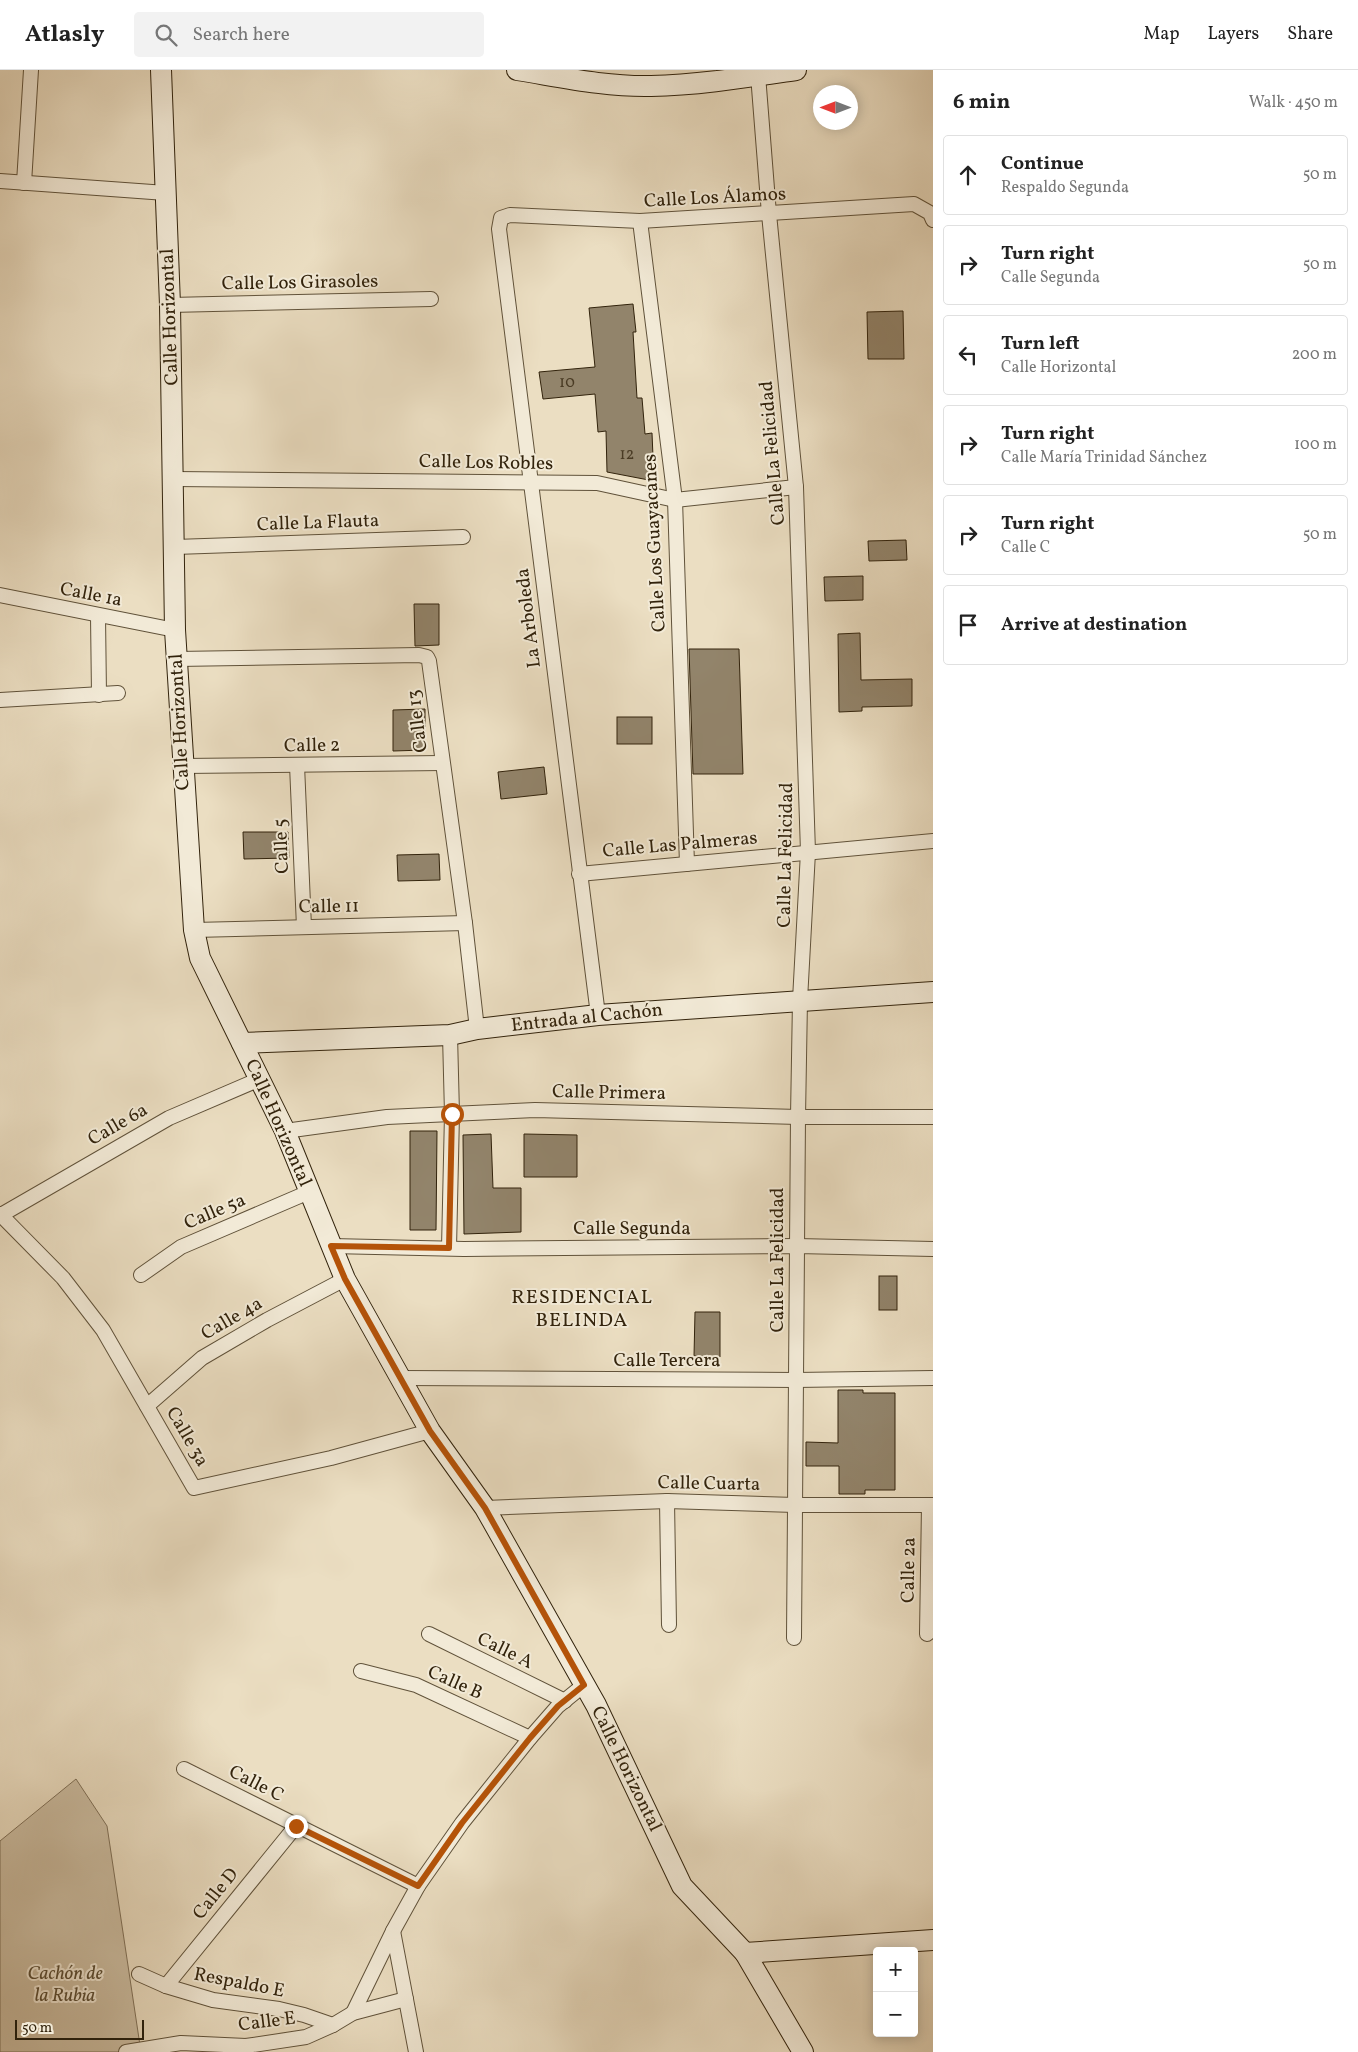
<!DOCTYPE html>
<meta charset="utf-8">
<style>
body{margin:0;font-family:Vollkorn,serif;background:#f2f2f2;color:#222}
.controls{position:absolute;right:15px;bottom:15px;display:grid;overflow:hidden;border-radius:5px;box-shadow:0 2px 12px #0003}
.controls button{width:45px;height:45px;display:grid;place-items:center;padding:0;border:0;border-bottom:1px solid #e0e0e0;background:#fff;color:#222;font:25px sans-serif}
.compass{position:absolute;left:813px;top:15px;width:45px;height:45px;border-radius:50%;background:#fff;box-shadow:0 2px 12px #0003;rotate:270deg}
.scale{position:absolute;left:15px;bottom:12px;width:129px;box-sizing:border-box;padding-left:5px;border:2px solid #32230c;border-top:0;font-size:14px;line-height:18px;white-space:nowrap;color:#32230c;-webkit-text-stroke:4px #f2ead7;paint-order:stroke}
.stop{position:absolute;width:15px;height:15px;margin:-11px;border:4px solid #b45309;border-radius:50%;background:#fff}
.stop.end{background:#b45309;border-color:#fff;box-shadow:0 1px 5px #0008}
.list{margin:0;padding:0;list-style:none}
h2{display:flex;justify-content:space-between;align-items:center;height:65px;margin:0;padding:0 20px;font-size:21px}
h2 small{font-size:16px;font-weight:400;color:#767676}
.list li{display:grid;grid-template-columns:32px 1fr auto;gap:15px;align-items:center;box-sizing:border-box;height:80px;margin:0 10px 10px;padding:0 10px;border:1px solid #e0e0e0;border-radius:5px}
.list b{display:block;font-size:19px;white-space:nowrap}
.list p{margin:0;font-size:16px;white-space:nowrap;color:#767676}
.list em{font-size:16px;font-style:normal;color:#767676}
.icon{flex:none;width:28px;height:28px;fill:none;stroke:currentColor;stroke-width:2;stroke-linecap:round;stroke-linejoin:round}
.map{position:relative;flex:none;width:933px;height:1982px;overflow:hidden}
header{display:flex;align-items:center;gap:30px;box-sizing:border-box;height:70px;padding:0 25px;background:#fff;border-bottom:1px solid #e0e0e0}
header strong{font-size:24px}
nav{display:flex;gap:28px;margin-inline-start:auto;font-size:18px}
.search{width:350px;height:45px;background:#f2f2f2;display:flex;align-items:center;gap:12px;box-sizing:border-box;padding:0 18px;border-radius:5px;color:#767676;font-size:19px}
main{display:flex}
aside{flex:1;background:#fff}
.map>svg:first-child{display:block}
</style>
<header>
<strong>Atlasly</strong>
<div class="search"><svg class="icon" aria-label="search" viewBox="0 0 24 24"><circle cx="10" cy="10" r="6"/><path d="M15 15l6 6"/></svg>Search here</div>
<nav><a>Map</a><a>Layers</a><a>Share</a></nav>
</header>
<main>
<div class="map">
<svg width="933" height="1982" viewBox="0 0 933 1982">
<rect width="100%" height="100%" fill="#ebdec2"/>
<filter id="stains"><feTurbulence type="fractalNoise" baseFrequency=".004" numOctaves="4"/><feColorMatrix values="0 0 0 0 .2 0 0 0 0 .09 0 0 0 0 .02 0 0 0 .5 -.17"/></filter>
<radialGradient id="worn" r=".72"><stop offset=".6" stop-color="#630" stop-opacity="0"/><stop offset="1" stop-color="#630" stop-opacity=".3"/></radialGradient>
<polygon fill="#ccbea3" stroke="#7f7058" points="76,1709 107,1756 141,1982 0,1982 0,1771"/>
<g fill="#92846b" stroke="#32230c">
<polygon points="633,234 636,262 633,262 637,328 642,328 645,364 652,363 654,411 607,402 606,361 598,362 595,324 543,329 539,302 595,297 589,238"/>
<polygon points="903,241 904,289 868,289 867,242"/>
<polygon points="906,470 907,490 869,491 868,471"/>
<polygon points="863,506 863,530 825,531 824,507"/>
<polygon points="414,534 439,534 439,575 415,576"/>
<polygon points="860,563 861,610 912,609 912,636 862,637 862,641 839,642 838,564"/>
<polygon points="689,579 739,579 743,704 693,704"/>
<polygon points="425,639 425,680 393,681 393,640"/>
<rect x="617" y="647" width="35" height="27"/>
<polygon points="544,697 547,724 501,729 498,702"/>
<polygon points="243,762 288,762 289,788 244,789"/>
<polygon points="439,784 440,810 398,811 397,785"/>
<polygon points="410,1061 437,1061 436,1160 410,1160"/>
<polygon points="491,1064 493,1118 521,1118 521,1162 464,1164 463,1065"/>
<polygon points="524,1064 577,1065 577,1107 524,1107"/>
<rect x="879" y="1206" width="18" height="34"/>
<polygon points="695,1242 720,1242 720,1287 694,1286"/>
<polygon points="838,1320 863,1320 863,1323 895,1323 895,1420 865,1420 865,1424 839,1424 839,1396 806,1396 806,1372 838,1373"/>
</g>
<g fill="none" stroke-linecap="round" stroke-linejoin="round">
<g stroke="#60523a" stroke-width="16">
<g id="street">
<polyline points="758,5 769,144 796,417 808,782 800,930 798,1047 794,1568"/>
<polyline points="0,111 166,123"/>
<polyline points="24,113 31,0"/>
<polyline points="640,151 675,430 687,794"/>
<polyline points="170,235 431,229"/>
<polyline points="174,409 597,413 675,430 796,417"/>
<polyline points="175,477 463,467"/>
<polyline points="0,525 175,560"/>
<polyline points="98,546 99,625"/>
<polyline points="177,589 419,585 427,587 429,591 465,853 477,959"/>
<polyline points="0,630 118,623"/>
<polyline points="297,695 304,857"/>
<polyline points="183,696 442,693"/>
<polyline points="579,804 933,771"/>
<polyline points="194,860 465,853"/>
<polyline points="598,945 499,159 501,148 510,145 640,151 914,134 930,143 933,150"/>
<polyline points="285,1061 387,1047 535,1040 798,1047 933,1047"/>
<polyline points="0,1144 63,1208 103,1260 194,1418 331,1388 430,1361"/>
<polyline points="1,1145 169,1048 260,1009"/>
<polyline points="331,1176 464,1179 797,1176 933,1179"/>
<polyline points="449,1178 452,1044 450,965"/>
<polyline points="141,1205 181,1177 309,1122"/>
<polyline points="400,1308 796,1310 933,1308"/>
<polyline points="147,1336 202,1288 267,1250 345,1209"/>
<polyline points="667,1431 669,1555"/>
<polyline points="485,1438 667,1431 795,1435 933,1435"/>
<polyline points="429,1564 565,1631"/>
<polyline points="927,1564 929,1435"/>
<polyline points="361,1601 416,1615 530,1668"/>
<polyline points="184,1699 418,1816"/>
<polyline points="393,1861 416,1982"/>
<polyline points="139,1904 166,1916 213,1930 279,1939 304,1945 333,1955"/>
<polyline points="166,1916 296,1756"/>
<polyline points="353,1943 393,1861 418,1816 462,1753 530,1668 558,1636 584,1615"/>
<polyline points="126,1982 181,1973 246,1976 306,1967 333,1955 353,1943 406,1929"/>
</g>
</g>
<g stroke="#32230c" stroke-width="22">
<g id="secondary">
<polyline points="161,0 170,235 175,560 194,860 200,888 285,1061 345,1209 430,1361 485,1438 596,1635 682,1816 745,1883 803,1982"/>
<path d="M 517,0 C 561,7 606,17 651,16 C 699,15 748,7 796,0"/>
<polyline points="242,973 450,965 477,959 598,945 933,922"/>
<polyline points="745,1883 933,1870"/>
</g>
</g>
<use href="#street" stroke="#f2ead7" stroke-width="14"/>
<use href="#secondary" stroke="#f2ead7" stroke-width="20"/>
</g>
<g fill="none" stroke-linecap="round" stroke-linejoin="round">
<polyline stroke="#b45309" stroke-width="6" points="296,1756 418,1816 462,1753 530,1668 558,1636 584,1615 485,1438 430,1361 345,1209 331,1176 449,1178 452,1044"/>
</g>
<g text-anchor="middle" dominant-baseline="central" stroke-width="4" stroke-linejoin="round" paint-order="stroke">
<g font-size="16" fill="#4a3b24">
<text x="567" y="313">10</text>
<text x="627" y="385">12</text>
</g>
<g font-size="19" fill="#32230c" stroke="#f2ead7">
<text transform="translate(715 128) rotate(-3)">Calle Los Álamos</text>
<text transform="translate(300 213) rotate(-1)">Calle Los Girasoles</text>
<text transform="translate(170 247) rotate(-92)">Calle Horizontal</text>
<text transform="translate(773 383) rotate(-95)">Calle La Felicidad</text>
<text transform="translate(486 393) rotate(1)">Calle Los Robles</text>
<text transform="translate(318 453) rotate(-2)">Calle La Flauta</text>
<text transform="translate(655 473) rotate(-93)">Calle Los Guayacanes</text>
<text transform="translate(91 525) rotate(11)">Calle 1a</text>
<text transform="translate(529 548) rotate(-97)">La Arboleda</text>
<text transform="translate(418 651) rotate(-97)">Calle 13</text>
<text transform="translate(180 652) rotate(-93)">Calle Horizontal</text>
<text transform="translate(312 676) rotate(-1)">Calle 2</text>
<text transform="translate(680 775) rotate(-5)">Calle Las Palmeras</text>
<text transform="translate(282 776) rotate(-92)">Calle 5</text>
<text transform="translate(786 785) rotate(-89)">Calle La Felicidad</text>
<text transform="translate(329 837) rotate(-1)">Calle 11</text>
<text transform="translate(587 948) rotate(-6)">Entrada al Cachón</text>
<text transform="translate(609 1023) rotate(1)">Calle Primera</text>
<text transform="translate(278 1053) rotate(66)">Calle Horizontal</text>
<text transform="translate(118 1055) rotate(-30)">Calle 6a</text>
<text transform="translate(215 1142) rotate(-23)">Calle 5a</text>
<text x="632" y="1159">Calle Segunda</text>
<text transform="translate(778 1190) rotate(-90)">Calle La Felicidad</text>
<text transform="translate(232 1249) rotate(-30)">Calle 4a</text>
<text x="667" y="1291">Calle Tercera</text>
<text transform="translate(187 1367) rotate(60)">Calle 3a</text>
<text transform="translate(709 1414) rotate(1)">Calle Cuarta</text>
<text transform="translate(909 1500) rotate(-89)">Calle 2a</text>
<text transform="translate(505 1581) rotate(26)">Calle A</text>
<text transform="translate(455 1613) rotate(24)">Calle B</text>
<text transform="translate(626 1699) rotate(64)">Calle Horizontal</text>
<text transform="translate(256 1714) rotate(27)">Calle C</text>
<text transform="translate(216 1824) rotate(-51)">Calle D</text>
<text transform="translate(239 1913) rotate(11)">Respaldo E</text>
<text transform="translate(267 1952) rotate(-7)">Calle E</text>
</g>
<g font-size="19" font-style="italic" fill="#584a32" stroke="#f2ead7">
<text x="65" y="1904">Cachón de<tspan x="65" dy="22">la Rubia</tspan></text>
</g>
<g font-size="20" letter-spacing="1" fill="#32230c" stroke="#f2ead7">
<text x="582" y="1228">RESIDENCIAL<tspan x="582" dy="23">BELINDA</tspan></text>
</g>
</g>
<rect width="100%" height="100%" filter="url(#stains)"/>
<rect width="100%" height="100%" fill="url(#worn)"/>
</svg>
<div class="controls">
<button>+</button>
<button>−</button>
</div>
<svg class="compass" viewBox="-18 -18 36 36"><path d="M0-13l5 13h-10z" fill="#e53935"/><path d="M0 13l5-13h-10z" fill="#767676"/></svg>
<div class="scale">50 m</div>
<div class="stop" style="left:452px;top:1044px"></div>
<div class="stop end" style="left:296px;top:1756px"></div>
</div>
<aside>
<h2>6 min<small>Walk · 450 m</small></h2>
<ul class="list">
<li><svg class="icon" aria-label="ahead" viewBox="0 0 24 24"><path d="M12 20V5M6 11l6-6 6 6"/></svg><div><b>Continue</b><p>Respaldo Segunda</p></div><em>50 m</em></li>
<li><svg class="icon" aria-label="right" viewBox="0 0 24 24"><path d="M7 20v-9h11M14 6l5 5-5 5"/></svg><div><b>Turn right</b><p>Calle Segunda</p></div><em>50 m</em></li>
<li><svg class="icon" aria-label="left" viewBox="0 0 24 24"><path d="M17 20v-9H6M10 6l-5 5 5 5"/></svg><div><b>Turn left</b><p>Calle Horizontal</p></div><em>200 m</em></li>
<li><svg class="icon" aria-label="right" viewBox="0 0 24 24"><path d="M7 20v-9h11M14 6l5 5-5 5"/></svg><div><b>Turn right</b><p>Calle María Trinidad Sánchez</p></div><em>100 m</em></li>
<li><svg class="icon" aria-label="right" viewBox="0 0 24 24"><path d="M7 20v-9h11M14 6l5 5-5 5"/></svg><div><b>Turn right</b><p>Calle C</p></div><em>50 m</em></li>
<li><svg class="icon" aria-label="arrive" viewBox="0 0 24 24"><path d="M6 21V4h12l-3 4 3 4H6"/></svg><div><b>Arrive at destination</b></div></li>
</ul>
</aside>
</main>
